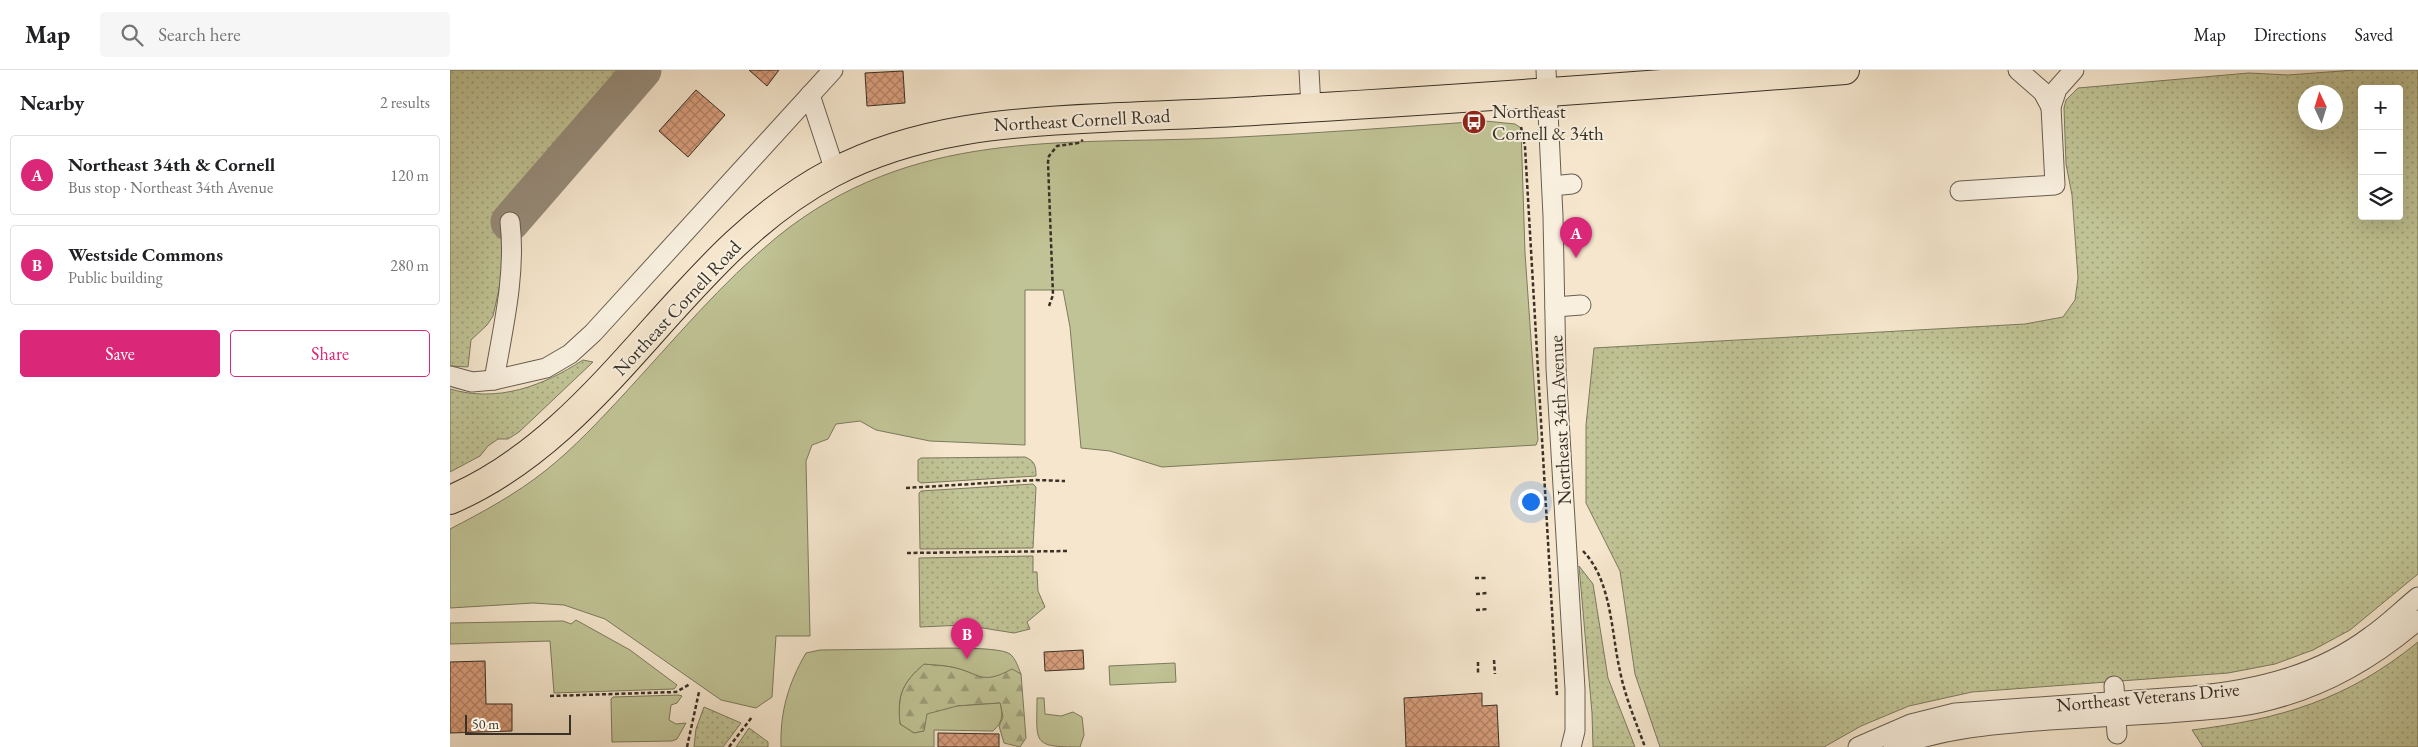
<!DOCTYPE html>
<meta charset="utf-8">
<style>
body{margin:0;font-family:"EB Garamond",serif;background:#f6f6f6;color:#202124}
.controls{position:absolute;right:15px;top:15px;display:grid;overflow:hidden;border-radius:5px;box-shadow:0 5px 20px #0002}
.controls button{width:45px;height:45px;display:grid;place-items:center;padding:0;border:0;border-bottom:1px solid #e0e0e0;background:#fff;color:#202124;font:25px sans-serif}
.compass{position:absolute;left:1848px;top:15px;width:45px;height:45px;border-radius:50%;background:#fff;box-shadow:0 5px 20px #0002;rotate:356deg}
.scale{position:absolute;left:15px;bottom:12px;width:106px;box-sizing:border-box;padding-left:5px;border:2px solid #393127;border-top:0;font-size:14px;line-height:18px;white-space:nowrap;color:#393127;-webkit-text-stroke:4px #f8efde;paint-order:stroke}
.you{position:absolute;left:1080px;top:431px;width:18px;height:18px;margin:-12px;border:4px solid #fff;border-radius:50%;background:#1a73e8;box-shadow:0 0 0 8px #1a73e833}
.badge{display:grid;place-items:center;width:32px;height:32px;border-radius:50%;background:#db2777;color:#fff;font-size:16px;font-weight:700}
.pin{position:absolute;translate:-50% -41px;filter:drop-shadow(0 1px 2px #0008)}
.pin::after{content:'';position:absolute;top:26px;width:18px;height:15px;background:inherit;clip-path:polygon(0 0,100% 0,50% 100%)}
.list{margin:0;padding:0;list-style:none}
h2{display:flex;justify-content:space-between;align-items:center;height:65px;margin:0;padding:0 20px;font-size:21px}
h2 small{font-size:16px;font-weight:400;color:#757577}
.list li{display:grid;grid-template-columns:32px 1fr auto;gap:15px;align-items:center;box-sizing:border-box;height:80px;margin:0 10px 10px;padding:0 10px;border:1px solid #e0e0e0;border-radius:5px}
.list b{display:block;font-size:19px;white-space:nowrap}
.list p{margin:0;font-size:16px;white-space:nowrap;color:#757577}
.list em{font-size:16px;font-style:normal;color:#757577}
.actions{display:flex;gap:10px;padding:15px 20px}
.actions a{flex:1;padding:11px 0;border:1px solid #db2777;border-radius:5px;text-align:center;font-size:18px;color:#db2777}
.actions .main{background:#db2777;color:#fff}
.icon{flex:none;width:28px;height:28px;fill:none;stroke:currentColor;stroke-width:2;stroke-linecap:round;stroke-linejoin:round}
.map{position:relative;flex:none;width:1968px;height:677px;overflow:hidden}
header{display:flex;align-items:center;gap:30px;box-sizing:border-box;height:70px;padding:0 25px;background:#fff;border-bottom:1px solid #e0e0e0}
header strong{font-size:24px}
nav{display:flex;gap:28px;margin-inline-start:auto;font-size:18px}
.search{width:350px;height:45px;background:#f6f6f6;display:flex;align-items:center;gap:12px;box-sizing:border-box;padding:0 18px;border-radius:5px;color:#757577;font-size:19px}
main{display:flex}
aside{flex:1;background:#fff}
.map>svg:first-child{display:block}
</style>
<header>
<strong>Map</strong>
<div class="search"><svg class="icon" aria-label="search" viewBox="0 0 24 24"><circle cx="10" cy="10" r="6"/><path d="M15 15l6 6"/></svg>Search here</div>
<nav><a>Map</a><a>Directions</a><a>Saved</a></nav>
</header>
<main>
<aside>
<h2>Nearby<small>2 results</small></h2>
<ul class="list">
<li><span class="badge">A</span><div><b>Northeast 34th &amp; Cornell</b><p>Bus stop · Northeast 34th Avenue</p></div><em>120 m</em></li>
<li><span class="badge">B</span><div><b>Westside Commons</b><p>Public building</p></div><em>280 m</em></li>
</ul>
<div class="actions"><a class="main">Save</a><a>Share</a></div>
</aside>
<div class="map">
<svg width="1968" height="677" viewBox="0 0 1968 677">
<defs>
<pattern id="grass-dots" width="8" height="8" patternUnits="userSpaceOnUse" patternTransform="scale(1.25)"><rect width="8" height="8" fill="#c0c395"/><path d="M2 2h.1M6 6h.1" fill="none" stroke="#9d9f7a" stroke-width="1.8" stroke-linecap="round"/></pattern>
<pattern id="forest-firs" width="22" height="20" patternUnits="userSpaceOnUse" patternTransform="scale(1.25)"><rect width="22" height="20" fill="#c0c395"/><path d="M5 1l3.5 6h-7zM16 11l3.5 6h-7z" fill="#9d9f7a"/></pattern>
<pattern id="building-cross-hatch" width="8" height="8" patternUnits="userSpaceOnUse" patternTransform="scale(1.25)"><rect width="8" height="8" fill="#d89e7c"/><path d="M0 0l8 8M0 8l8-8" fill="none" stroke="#b08166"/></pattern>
</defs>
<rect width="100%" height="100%" fill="#f5e6cd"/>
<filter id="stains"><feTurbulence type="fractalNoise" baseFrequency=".004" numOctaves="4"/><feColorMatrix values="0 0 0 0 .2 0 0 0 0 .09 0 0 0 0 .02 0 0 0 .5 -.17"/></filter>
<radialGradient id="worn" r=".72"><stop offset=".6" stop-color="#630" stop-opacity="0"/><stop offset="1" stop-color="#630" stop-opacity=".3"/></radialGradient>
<g fill="url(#grass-dots)" stroke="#7c7a5e" fill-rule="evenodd">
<polygon points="0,0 174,0 90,91 61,127 52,146 55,162 54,197 43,246 37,255 21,270 18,297 0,296"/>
<path d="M 1905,0 L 1968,0 L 1968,504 L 1900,560 L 1863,580 L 1825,594 L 1778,603 L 1522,622 L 1459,636 L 1411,656 L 1374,677 L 1210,677 L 1185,604 L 1170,501 L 1136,433 L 1136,355 L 1144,278 L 1575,254 L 1613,247 L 1625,230 L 1628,208 L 1622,125 L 1616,94 L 1614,38 L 1616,30 L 1628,18 L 1799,3 L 1838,5 ZM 1912,19 L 1949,19 L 1949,146 L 1912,146 ZM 1856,22 L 1886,22 L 1886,52 L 1856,52 Z"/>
<path d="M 133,290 L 143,292 L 69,362 L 58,369 L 48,369 L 38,376 L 30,386 L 0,402 L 0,319 C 48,333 93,316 133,290 Z"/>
<path d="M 575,387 C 585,391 586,396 586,406 L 471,413 L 468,411 L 468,390 L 471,388 Z"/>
<polygon points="583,414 586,417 583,478 470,479 469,423 471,421"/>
<polygon points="583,486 583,502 587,502 588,521 595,537 577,552 580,559 564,563 514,555 470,557 469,488"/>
<polygon points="1129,496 1143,514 1158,608 1185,677 1143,677 1142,643"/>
<path d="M 1968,572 L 1968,677 L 1753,677 L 1742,660 C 1831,649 1897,630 1968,572 Z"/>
<polygon points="254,637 291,653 273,677 244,677 246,659"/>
<polygon points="299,658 318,672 318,677 286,677"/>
</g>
<path fill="url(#forest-firs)" stroke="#7c7a5e" d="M 474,594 C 483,595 493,595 502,597 C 531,603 530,616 562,598 L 571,604 L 576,668 L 570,677 L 554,673 L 549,656 L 553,647 L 550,633 L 507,636 L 474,661 L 464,663 L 450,654 C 447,625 452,613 474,594 Z"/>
<g fill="#c0c395" stroke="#7c7a5e">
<path d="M 1035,51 L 1065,54 L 1071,58 L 1075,183 L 1088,370 L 1086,375 L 712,397 L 660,381 L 631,378 L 620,257 L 613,220 L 575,220 L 575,375 L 480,371 L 426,360 L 410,351 L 386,354 L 378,369 L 362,375 L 356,391 L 360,566 L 326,566 L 322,627 L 306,638 L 271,630 L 155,549 L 114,535 L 83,533 L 0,538 L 0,459 C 33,442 66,424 95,401 C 124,378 150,350 175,323 C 224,270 271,213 327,167 C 462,58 609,75 771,68 C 859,64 947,57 1035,51 Z"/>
<polygon points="126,550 180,580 227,615 224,619 104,623 100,571 0,574 0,553 113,551 121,554"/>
<path d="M 450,579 C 469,579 548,575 560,584 C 566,589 568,597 571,604 L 562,599 C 530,616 531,603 502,597 C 493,595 483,595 474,594 C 452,613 447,625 450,654 L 464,663 L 474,661 L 477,644 L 507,636 L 550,633 C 553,645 553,652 543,661 L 484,660 L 484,677 L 331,677 C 330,642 338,614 356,583 L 370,580 Z"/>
<polygon points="725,593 726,612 660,615 659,596"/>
<polygon points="229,625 232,626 227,633 221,635 219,650 226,654 236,653 227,669 222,671 162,672 161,629 163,627"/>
<path d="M 587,628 L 594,628 L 595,644 L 611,646 L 623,642 L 632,647 L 634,665 L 630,677 C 581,677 587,673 587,628 Z"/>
</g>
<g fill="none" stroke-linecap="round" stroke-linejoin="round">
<polyline stroke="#978c7a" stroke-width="39" points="60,152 192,0"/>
</g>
<g fill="url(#building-cross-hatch)" stroke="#393127">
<polygon points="299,0 329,0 317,16"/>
<polygon points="453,1 455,33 417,36 415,3"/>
<polygon points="246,20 275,45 238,87 209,61"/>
<polygon points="633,580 634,599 595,601 594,582"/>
<polygon points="35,591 36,634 62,634 62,661 0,663 0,592"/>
<polygon points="1032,623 1032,636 1047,635 1049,677 956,677 954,628"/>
<polygon points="488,663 549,664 549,677 488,677"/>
</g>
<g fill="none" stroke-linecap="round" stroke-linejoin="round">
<g stroke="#685e50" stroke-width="21">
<g id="minor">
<polyline points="859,0 861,38"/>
<polyline points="1096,0 1103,146 1106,298 1125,619 1125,661 1121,677"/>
<polyline points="1568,0 1593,22 1601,37"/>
<polyline points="360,25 385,101"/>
<polyline points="1102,116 1122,114"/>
<polyline points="1510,121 1605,115 1601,37 1607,19 1624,0"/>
<polyline points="1105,237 1131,235"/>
<polyline points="0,306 22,312 44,310 96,298 120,284 143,263 383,0"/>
<path d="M 44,310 C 53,258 66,204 60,152"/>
<polyline points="1664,616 1667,664"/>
<path d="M 1408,677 L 1461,654 L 1505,643 L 1743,626 C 1807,620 1869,605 1921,566 C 1938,554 1952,540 1968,527"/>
<path d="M 1443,677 C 1494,658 1545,654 1599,650 C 1639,648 1679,645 1719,643 C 1753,640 1787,639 1820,630 C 1876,616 1925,587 1968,550"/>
</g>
</g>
<g stroke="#393127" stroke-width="30">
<path id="highway" d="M 0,430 C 160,361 230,183 382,103 C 466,59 559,52 651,48 C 707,45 764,44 820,40 C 1012,29 1204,15 1395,0"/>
</g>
<g stroke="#393127" stroke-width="2.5" stroke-dasharray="4 2.5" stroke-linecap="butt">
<polyline points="1071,57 1075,77 1107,626"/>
<polyline points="599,236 603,225 598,92 599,86 607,76 628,73 633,70"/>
<polyline points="456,418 586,410 615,411"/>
<path d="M 1133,481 C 1162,511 1161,562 1170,601 C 1175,627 1186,652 1195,677"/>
<polyline points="457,483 619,481"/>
<polyline points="1025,508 1037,508"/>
<polyline points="1026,524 1037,523"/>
<polyline points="1026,540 1038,539"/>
<polyline points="1044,590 1045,604"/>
<polyline points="1028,592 1028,605"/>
<polyline points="100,626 226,622 240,614"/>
<polyline points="237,677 249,622"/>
<polyline points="279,677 302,647"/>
</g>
<use href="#minor" stroke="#f8efde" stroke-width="19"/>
<use href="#highway" stroke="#f5e6cd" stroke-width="28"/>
</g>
<defs>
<g id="bus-disc" transform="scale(1.25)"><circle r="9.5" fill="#8f2418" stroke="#f8efde"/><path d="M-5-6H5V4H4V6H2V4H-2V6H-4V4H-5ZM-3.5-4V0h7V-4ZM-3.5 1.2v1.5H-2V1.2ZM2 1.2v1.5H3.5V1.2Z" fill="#fff"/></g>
</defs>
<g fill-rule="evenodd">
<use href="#bus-disc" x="1024" y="52"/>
</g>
<g text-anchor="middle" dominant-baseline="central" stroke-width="4" stroke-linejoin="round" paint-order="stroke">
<g font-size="19" fill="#393127" stroke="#f8efde" text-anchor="start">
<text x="1042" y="41">Northeast<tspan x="1042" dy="22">Cornell &amp; 34th</tspan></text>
</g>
<g font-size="19" fill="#393127" stroke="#f8efde">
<text transform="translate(632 50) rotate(-3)">Northeast Cornell Road</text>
<text transform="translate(227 238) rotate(-47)">Northeast Cornell Road</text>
<text transform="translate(1110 350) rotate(-93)">Northeast 34th Avenue</text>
<text transform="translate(1698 627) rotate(-5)">Northeast Veterans Drive</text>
</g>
</g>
<rect width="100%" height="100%" filter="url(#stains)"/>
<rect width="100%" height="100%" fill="url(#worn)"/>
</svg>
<div class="controls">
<button>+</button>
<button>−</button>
<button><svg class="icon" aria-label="layers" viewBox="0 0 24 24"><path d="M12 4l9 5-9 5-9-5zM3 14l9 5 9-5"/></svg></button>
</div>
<svg class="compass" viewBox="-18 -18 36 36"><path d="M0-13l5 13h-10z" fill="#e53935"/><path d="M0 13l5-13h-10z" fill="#757577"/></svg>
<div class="scale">50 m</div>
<div class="you"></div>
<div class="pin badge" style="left:1126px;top:188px">A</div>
<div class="pin badge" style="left:517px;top:589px">B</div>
</div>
</main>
